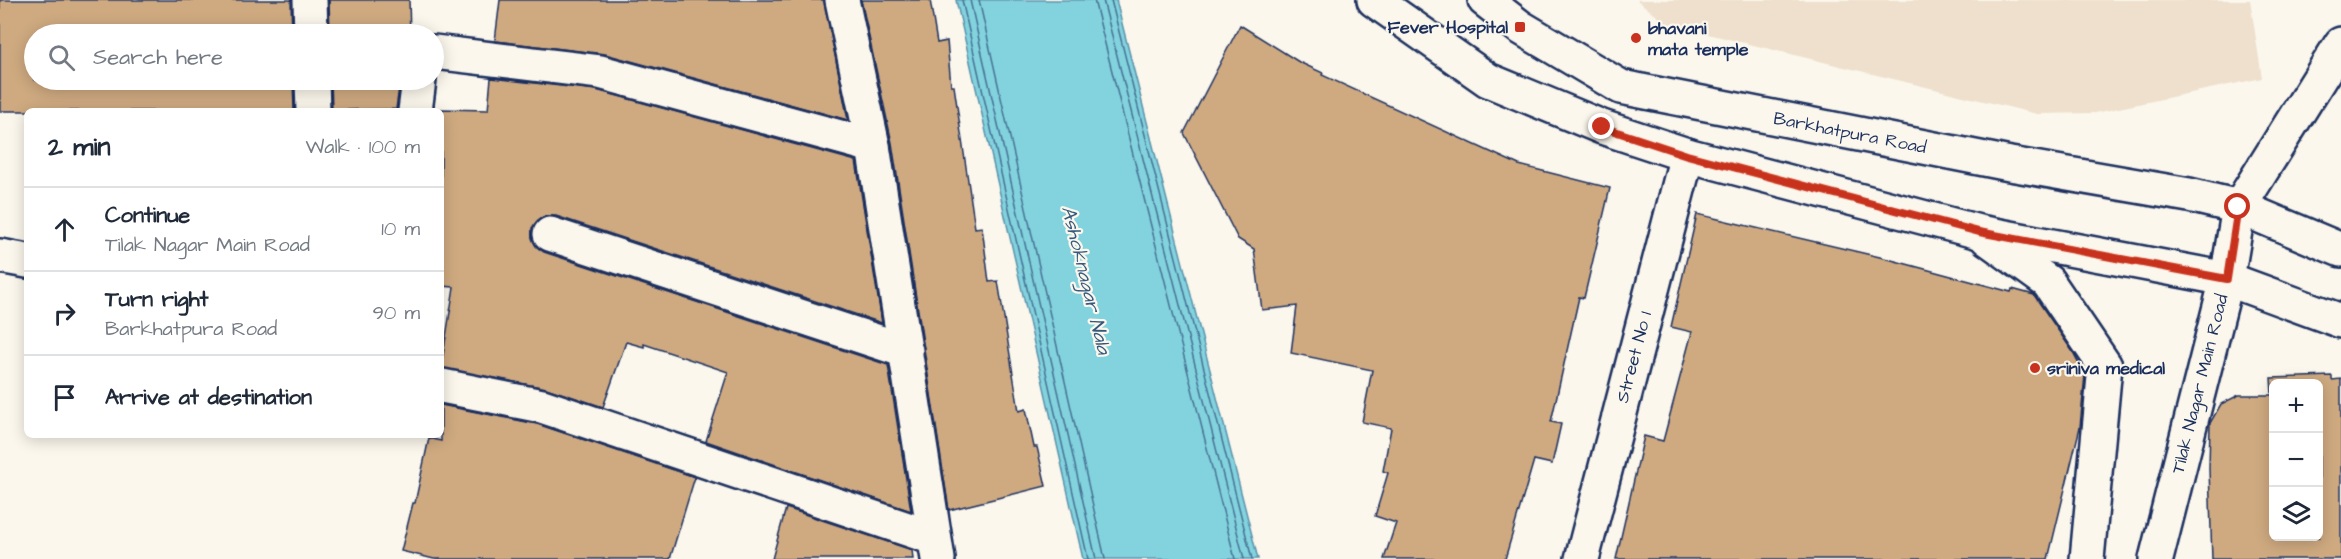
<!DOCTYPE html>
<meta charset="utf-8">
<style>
body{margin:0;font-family:"Architects Daughter",sans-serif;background:#f2f2f3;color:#1f2937}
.controls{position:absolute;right:18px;bottom:18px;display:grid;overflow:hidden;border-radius:9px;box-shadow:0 3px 15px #0003}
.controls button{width:54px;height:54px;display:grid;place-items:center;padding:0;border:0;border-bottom:2px solid #e0e1e3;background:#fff;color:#1f2937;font:30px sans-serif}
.stop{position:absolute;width:18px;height:18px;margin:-14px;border:4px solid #c8321e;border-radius:50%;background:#fff}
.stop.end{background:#c8321e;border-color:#fff;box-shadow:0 2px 6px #0008}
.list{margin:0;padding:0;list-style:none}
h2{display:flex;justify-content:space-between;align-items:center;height:78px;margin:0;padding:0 24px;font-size:26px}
h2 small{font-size:20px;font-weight:400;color:#747a83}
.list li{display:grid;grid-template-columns:39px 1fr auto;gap:18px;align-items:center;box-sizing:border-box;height:84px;padding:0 24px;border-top:2px solid #e0e1e3}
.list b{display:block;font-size:22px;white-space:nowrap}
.list p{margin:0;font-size:20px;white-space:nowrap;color:#747a83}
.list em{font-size:20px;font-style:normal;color:#747a83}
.icon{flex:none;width:33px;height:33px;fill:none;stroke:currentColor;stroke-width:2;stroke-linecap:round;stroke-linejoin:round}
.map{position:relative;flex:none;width:2341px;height:559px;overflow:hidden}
.search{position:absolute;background:#fff;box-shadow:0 3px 15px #0003;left:24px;top:24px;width:420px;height:66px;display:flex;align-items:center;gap:15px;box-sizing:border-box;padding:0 21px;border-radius:33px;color:#747a83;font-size:22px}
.panel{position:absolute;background:#fff;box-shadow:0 3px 15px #0003;left:24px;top:108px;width:420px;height:330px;border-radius:9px}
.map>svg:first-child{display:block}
</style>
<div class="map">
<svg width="2341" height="559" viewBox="0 0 2341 559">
<rect width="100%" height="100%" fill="#fbf7ec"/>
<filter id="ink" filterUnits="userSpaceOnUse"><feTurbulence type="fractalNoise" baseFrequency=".0167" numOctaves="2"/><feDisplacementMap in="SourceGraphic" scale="12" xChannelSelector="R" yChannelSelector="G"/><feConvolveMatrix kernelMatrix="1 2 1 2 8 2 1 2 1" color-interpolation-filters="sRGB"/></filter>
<g filter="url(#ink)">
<polygon fill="#eee0cc" points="1637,0 2250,0 2262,78 2095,113 2037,114 1667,24"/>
<polygon fill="#83d3df" stroke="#5991ab" stroke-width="1.5" points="956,0 1116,0 1258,559 1083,559"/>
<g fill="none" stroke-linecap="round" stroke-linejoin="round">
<g stroke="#457192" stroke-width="1.5">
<polyline points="962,0 1088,559"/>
<polyline points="970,0 1096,559"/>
<polyline points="979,0 1105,559"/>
<polyline points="1094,0 1235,559"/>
<polyline points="1103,0 1244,559"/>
<polyline points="1111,0 1252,559"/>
</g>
</g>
<g fill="#cfaa81" stroke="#1b2f5e" stroke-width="1.5" fill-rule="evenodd">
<polygon points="0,0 291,0 292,34 34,34 34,80 293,80 294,111 0,111"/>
<polygon points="329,0 409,0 410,34 330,34"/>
<polygon points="500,0 824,0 848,120 605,54 495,41"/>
<polygon points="861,0 930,0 937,43 947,41 951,86 954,86 975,228 982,227 989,282 998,281 1019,411 1026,409 1034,447 1037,447 1046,486 949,510 892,143"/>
<polygon points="1240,25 1299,62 1323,73 1322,75 1519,165 1610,188 1584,298 1579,297 1551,422 1561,424 1552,464 1534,460 1505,559 1384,559 1396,523 1375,516 1388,473 1383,471 1391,428 1362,422 1372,370 1291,353 1297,306 1262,310 1254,249 1238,239 1184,133"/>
<polygon points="491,78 596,90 856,161 882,323 556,216 547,216 538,220 532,228 532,237 536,246 544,252 888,365 911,511 706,441 728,372 644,344 644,347 626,342 603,407 546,388 441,368 454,287 441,286 441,109 488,110"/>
<polygon points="331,80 400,80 396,109 332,110"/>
<polygon points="1697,214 1884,258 2011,292 2012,289 2034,295 2073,352 2085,375 2080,427 2048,559 1616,559 1644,436 1663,441 1692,332 1671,327"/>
<path d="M 2332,376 L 2332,380 L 2341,379 L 2341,559 L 2212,559 L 2209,469 L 2210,423 L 2221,404 L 2239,395 L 2272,395 L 2271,378 ZM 2274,384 L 2319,384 L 2319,537 L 2274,537 Z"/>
<polygon points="441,405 537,424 695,477 670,559 434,559 401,551 413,503 415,503 429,438 441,441"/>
<polygon points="786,508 912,550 913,559 772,559"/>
</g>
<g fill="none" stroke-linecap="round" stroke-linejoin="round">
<g stroke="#1b2f5e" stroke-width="38">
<g id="street">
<polyline points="310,0 311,34"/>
<polyline points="842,0 873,146 938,559"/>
<polyline points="434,52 600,72 873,146"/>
<polyline points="312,80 313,111"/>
<polyline points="415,111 419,80"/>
<polyline points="550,234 906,351"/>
<polyline points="0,256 27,261"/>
<polyline points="442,386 542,406 934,538"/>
<polyline points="1582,559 1687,155"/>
</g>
</g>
<g stroke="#1b2f5e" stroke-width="38">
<polyline id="secondary" points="2239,207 2341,44"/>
</g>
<g stroke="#1b2f5e" stroke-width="38">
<g id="primary">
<polyline points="1374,0 1488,80 1602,127 1687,155 1979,232 2227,279 2341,321"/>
<polyline points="1485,0 1520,27 1621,87 2010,164 2189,195 2239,207 2341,250"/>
<polyline points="1987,238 2048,282 2105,366 2087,559"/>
<polyline points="2156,559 2227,279 2239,207"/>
</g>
</g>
<use href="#street" stroke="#fbf7ec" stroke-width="33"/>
<use href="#secondary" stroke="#fbf7ec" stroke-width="33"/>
<use href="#primary" stroke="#fbf7ec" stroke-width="33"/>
</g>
</g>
<g fill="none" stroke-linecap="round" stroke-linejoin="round" filter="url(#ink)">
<polyline stroke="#c8321e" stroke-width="8" points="1602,127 1687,155 1979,232 2227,279 2238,207"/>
</g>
<g fill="#c8321e" stroke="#fbf7ec" stroke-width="2">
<rect x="1514" y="21" width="12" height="12" rx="3"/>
<circle cx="1636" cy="38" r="6"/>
<circle cx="2035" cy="368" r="6"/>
</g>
<g text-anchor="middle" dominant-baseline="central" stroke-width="4.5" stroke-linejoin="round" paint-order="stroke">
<g font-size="18" font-weight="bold" fill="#1b2f5e" stroke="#fbf7ec" text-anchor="start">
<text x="1508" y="27" text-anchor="end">Fever Hospital</text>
<text x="1648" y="28">bhavani<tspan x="1648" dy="21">mata temple</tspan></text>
<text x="2047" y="368">sriniva medical</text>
</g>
<g font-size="18" fill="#1b2f5e" stroke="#fbf7ec">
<text transform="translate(1850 133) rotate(11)">Barkhatpura Road</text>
<text transform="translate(1634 357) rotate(-75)">Street No 1</text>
<text transform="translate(2200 384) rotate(-76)">Tilak Nagar Main Road</text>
</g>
<g font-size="20" font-style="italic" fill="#35587e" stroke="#fbf7ec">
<text transform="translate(1086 280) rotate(76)">Ashoknagar Nala</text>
</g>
</g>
</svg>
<div class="controls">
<button>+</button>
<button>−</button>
<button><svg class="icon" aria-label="layers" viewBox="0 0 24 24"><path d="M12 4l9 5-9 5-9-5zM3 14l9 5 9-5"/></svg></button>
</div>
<div class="stop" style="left:2238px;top:207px"></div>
<div class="stop end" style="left:1602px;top:127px"></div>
<div class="search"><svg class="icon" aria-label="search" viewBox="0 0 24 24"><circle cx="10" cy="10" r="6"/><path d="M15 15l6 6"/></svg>Search here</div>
<section class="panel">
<h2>2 min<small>Walk · 100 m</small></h2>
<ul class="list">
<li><svg class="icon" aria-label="ahead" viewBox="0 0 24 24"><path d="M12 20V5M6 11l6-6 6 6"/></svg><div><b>Continue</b><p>Tilak Nagar Main Road</p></div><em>10 m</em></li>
<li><svg class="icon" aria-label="right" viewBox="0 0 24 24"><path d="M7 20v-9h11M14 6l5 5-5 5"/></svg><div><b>Turn right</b><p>Barkhatpura Road</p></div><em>90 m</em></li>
<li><svg class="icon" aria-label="arrive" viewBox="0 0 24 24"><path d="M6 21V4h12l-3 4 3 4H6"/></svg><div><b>Arrive at destination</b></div></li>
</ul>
</section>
</div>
